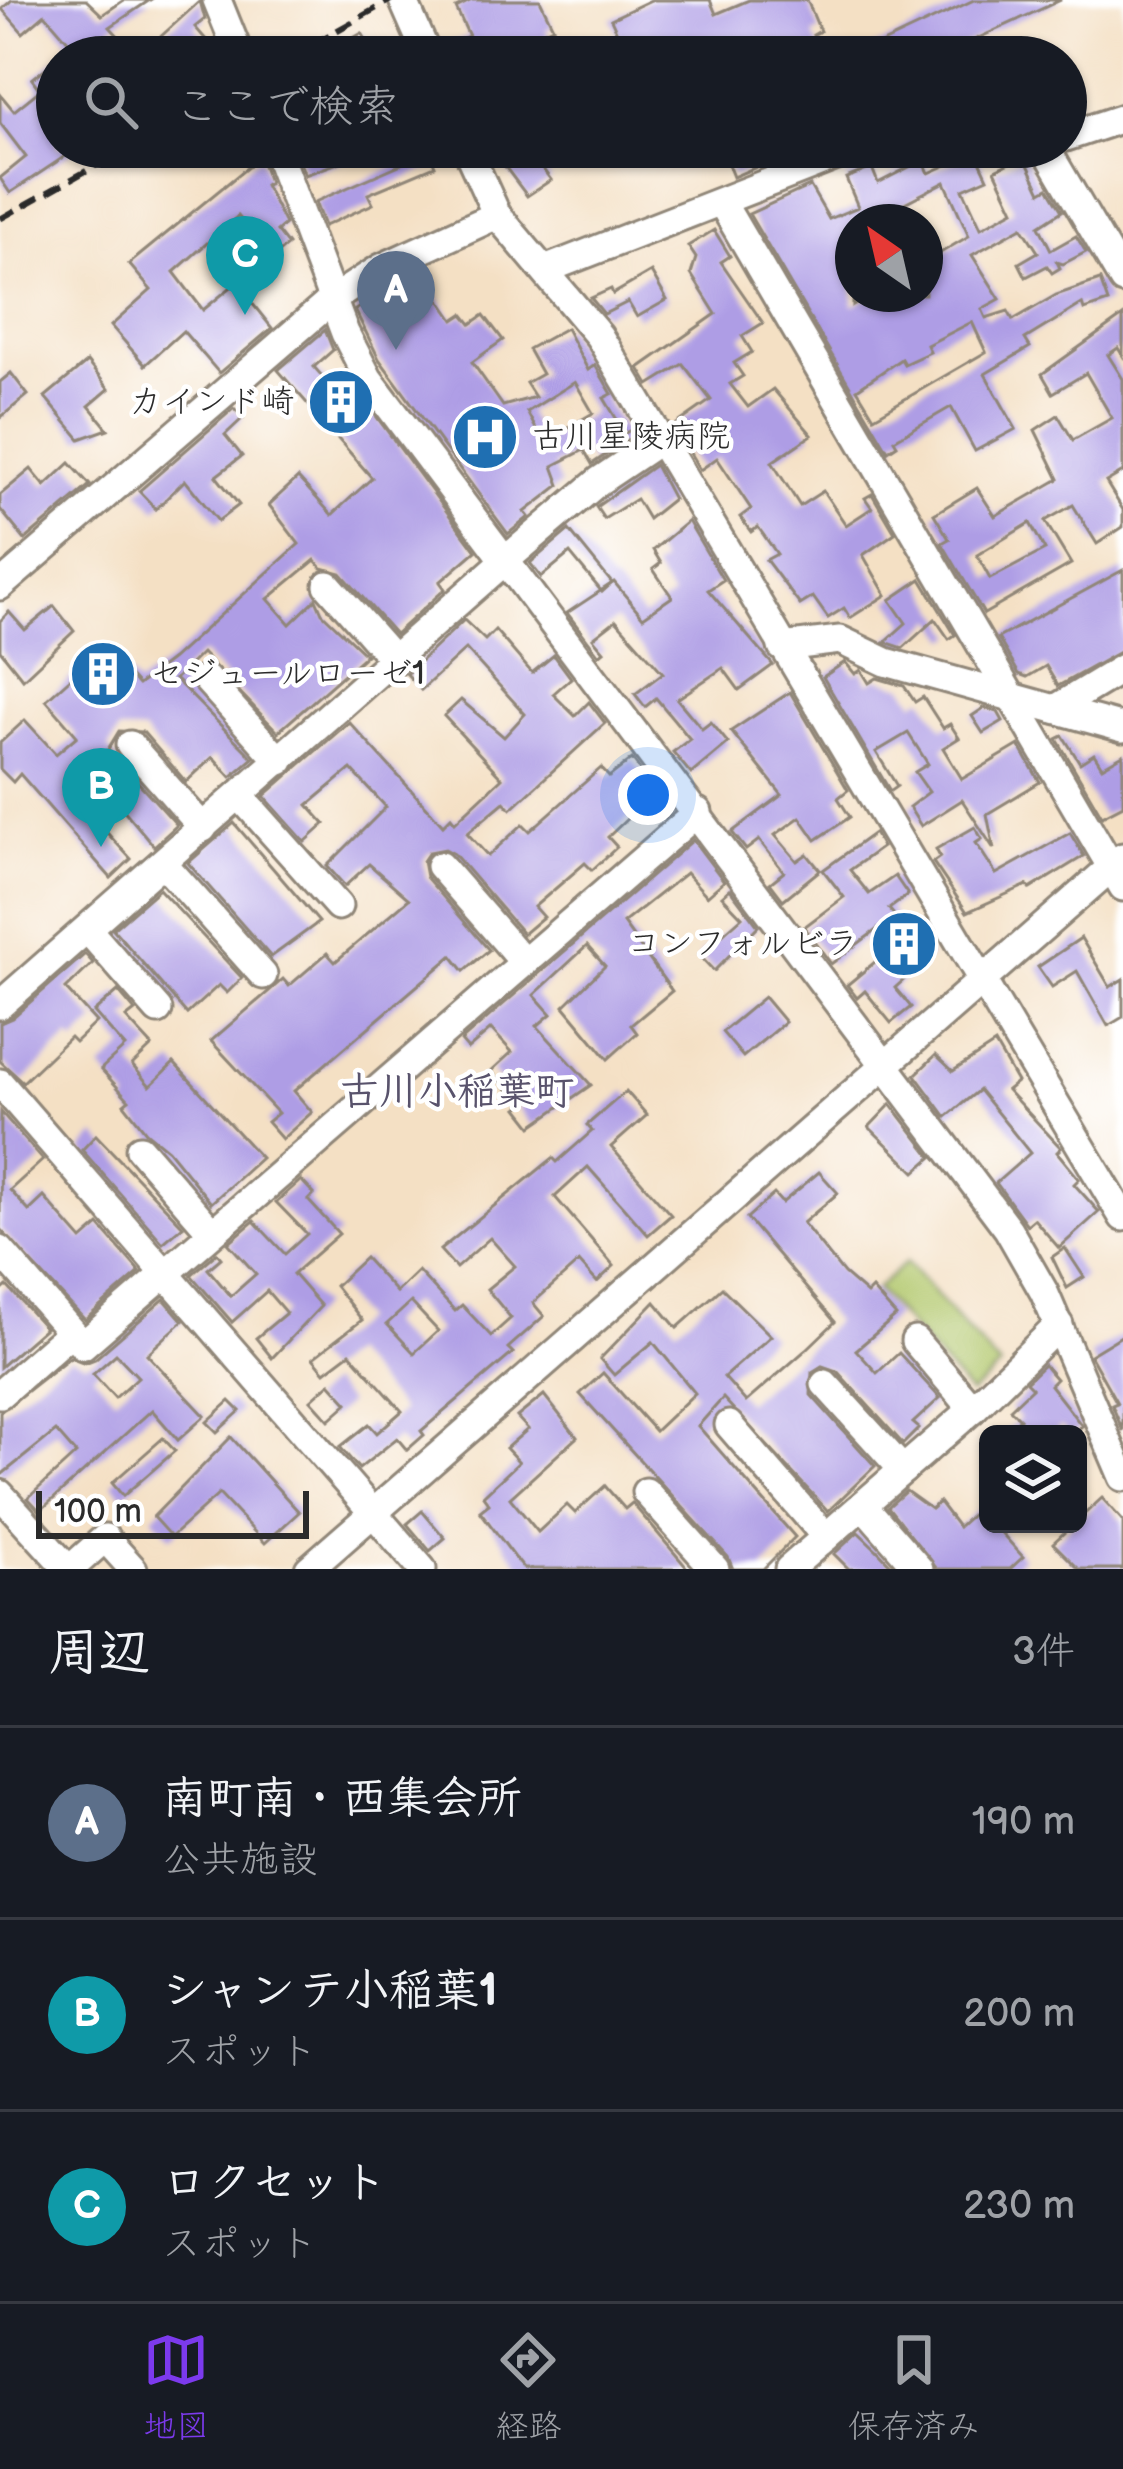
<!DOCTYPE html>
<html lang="ja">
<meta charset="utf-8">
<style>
body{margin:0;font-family:"Balsamiq Sans","Klee One",sans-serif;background:#242831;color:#f1f3f6}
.controls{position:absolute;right:36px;bottom:36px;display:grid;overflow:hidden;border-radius:18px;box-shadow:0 3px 9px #0004}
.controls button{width:108px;height:108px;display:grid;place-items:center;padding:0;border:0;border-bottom:3px solid #363941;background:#171b24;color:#f1f3f6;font:60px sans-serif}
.compass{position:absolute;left:835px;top:204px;width:108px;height:108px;border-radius:50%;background:#171b24;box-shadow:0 3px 9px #0004;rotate:326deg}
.scale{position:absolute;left:36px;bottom:30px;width:273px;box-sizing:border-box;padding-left:12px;border:6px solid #2b2b2b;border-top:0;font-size:33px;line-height:42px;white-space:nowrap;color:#2b2b2b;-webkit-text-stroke:9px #fff;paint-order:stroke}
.you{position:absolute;left:648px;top:795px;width:42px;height:42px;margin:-30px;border:9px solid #fff;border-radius:50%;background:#1a73e8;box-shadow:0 0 0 18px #1a73e833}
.badge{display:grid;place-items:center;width:78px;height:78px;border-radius:50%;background:#7c3aed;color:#fff;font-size:39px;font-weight:700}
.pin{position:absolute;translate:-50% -99px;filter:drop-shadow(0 3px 6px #0008)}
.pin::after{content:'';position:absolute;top:63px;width:42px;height:36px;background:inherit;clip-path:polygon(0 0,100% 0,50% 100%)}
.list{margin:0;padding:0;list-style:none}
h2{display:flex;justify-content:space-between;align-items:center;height:156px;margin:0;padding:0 48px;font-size:51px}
h2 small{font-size:39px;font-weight:400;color:#9ea1a6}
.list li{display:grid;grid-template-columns:78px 1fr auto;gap:36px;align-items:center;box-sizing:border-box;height:192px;padding:0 48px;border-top:3px solid #363941}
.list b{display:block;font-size:45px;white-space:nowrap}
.list p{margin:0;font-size:39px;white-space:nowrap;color:#9ea1a6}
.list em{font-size:39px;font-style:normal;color:#9ea1a6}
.icon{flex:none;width:66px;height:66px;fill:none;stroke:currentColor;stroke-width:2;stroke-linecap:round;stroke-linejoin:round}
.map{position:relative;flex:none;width:1123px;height:1569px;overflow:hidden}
.search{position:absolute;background:#171b24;box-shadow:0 3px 9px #0004;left:36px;right:36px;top:36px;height:132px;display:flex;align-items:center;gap:30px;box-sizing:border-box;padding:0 42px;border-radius:66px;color:#9ea1a6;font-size:45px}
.sheet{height:732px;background:#171b24}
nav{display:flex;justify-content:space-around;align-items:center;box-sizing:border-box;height:168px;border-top:3px solid #363941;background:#171b24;font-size:33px;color:#9ea1a6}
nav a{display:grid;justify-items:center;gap:6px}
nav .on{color:#7c3aed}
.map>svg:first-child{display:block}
</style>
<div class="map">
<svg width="1123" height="1569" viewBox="0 0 1123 1569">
<rect width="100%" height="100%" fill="#fff"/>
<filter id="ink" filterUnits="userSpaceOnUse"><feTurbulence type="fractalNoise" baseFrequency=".00833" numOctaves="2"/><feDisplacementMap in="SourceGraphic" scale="24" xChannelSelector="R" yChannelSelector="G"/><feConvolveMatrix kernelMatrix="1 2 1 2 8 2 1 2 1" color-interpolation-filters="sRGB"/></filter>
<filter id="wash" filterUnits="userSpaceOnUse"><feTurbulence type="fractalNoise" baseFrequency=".004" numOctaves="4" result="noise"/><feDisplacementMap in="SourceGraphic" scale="48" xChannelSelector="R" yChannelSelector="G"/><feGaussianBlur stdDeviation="2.7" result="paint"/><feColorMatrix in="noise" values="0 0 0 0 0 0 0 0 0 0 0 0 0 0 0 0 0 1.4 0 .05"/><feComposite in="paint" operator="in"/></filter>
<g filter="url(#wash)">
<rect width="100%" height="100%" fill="#f4e0c4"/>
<polygon fill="#b2c86d" stroke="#6e7a4c" stroke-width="3" points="906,1262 1000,1367 970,1394 876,1289"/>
<g id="blocks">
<g fill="#ae9de5" fill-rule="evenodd">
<polygon points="12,0 86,0 102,15 124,0 150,0 110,27 121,39 101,57 82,57 45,14 23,33 2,9"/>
<polygon points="472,0 540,0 553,27 546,30 556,57 446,57 443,46 469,36 456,8"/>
<polygon points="651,0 710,0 716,14 749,0 807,0 820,31 813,35 823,57 628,57 611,19"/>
<polygon points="974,0 1061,0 937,57 853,57"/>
<polygon points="200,1 205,19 195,27 221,57 154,57 147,49"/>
<polygon points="362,33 370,46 354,57 320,57"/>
<polygon points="57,59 57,147 79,147 10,193 0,178 26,157 0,123 0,94 14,111 40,90 32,79"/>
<polygon points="321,147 376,147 376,149 305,175 298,158"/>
<polygon points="526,147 551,180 527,196 503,164"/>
<polygon points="721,147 803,147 733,177"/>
<polygon points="429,152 435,166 368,194 373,204 324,226 315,202"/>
<path d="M 976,152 L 988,178 L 963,189 L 981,228 L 1014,210 L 995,170 L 1024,156 L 1041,192 L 1048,188 L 1062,211 L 1039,226 L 1051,250 L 1076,236 L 1086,252 L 1063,264 L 1057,262 L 1060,268 L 1052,273 L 1047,266 L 1026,277 L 1019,263 L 1038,252 L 1022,227 L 972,255 L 1000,299 L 982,309 L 986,318 L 1008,311 L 1013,320 L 1056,295 L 1100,280 L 1108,302 L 1084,310 L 1082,304 L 1025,339 L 1030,347 L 985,374 L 1016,429 L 975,451 L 951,407 L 894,440 L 897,445 L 888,451 L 749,214 L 810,186 L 829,219 L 858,207 L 846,178 L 872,168 L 878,183 L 923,160 L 929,173 ZM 945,182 L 969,236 L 925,262 L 925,294 L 874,294 L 853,306 L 853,222 L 901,222 L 895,208 ZM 972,322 L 986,352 L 874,417 L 857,389 L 901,359 L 904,364 L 930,352 L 927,345 Z"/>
<polygon points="260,157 269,182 265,185 285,224 277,231 288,245 261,267 247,250 259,241 238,216 174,272 203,310 236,283 272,328 219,373 183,331 145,365 111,326 151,290 129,264"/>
<polygon points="714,230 730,256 721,262 763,323 742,336 752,352 734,363 743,376 730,384 748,407 773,389 812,435 772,462 800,506 823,491 846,525 872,508 865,498 872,494 895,533 863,555 886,595 850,618 844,608 828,618 813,597 800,605 766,560 777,554 758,527 751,532 740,517 751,509 717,458 700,470 674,426 711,400 683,364 649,385 639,368 716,314 691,274 696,258 688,246"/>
<polygon points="651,272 667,300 637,317 628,302 604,314 591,298 611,289 613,294"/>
<path d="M 377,297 L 392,322 L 438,297 L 454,320 L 463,314 L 471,324 L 484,315 L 503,340 L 472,362 L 503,406 L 535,397 L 526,383 L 542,374 L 528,349 L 566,328 L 588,370 L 595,365 L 612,394 L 604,398 L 625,433 L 633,429 L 636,434 L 592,464 L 584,450 L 553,466 L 560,485 L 525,512 L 529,517 L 508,534 L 379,359 L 355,310 ZM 575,382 L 593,413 L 543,442 L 527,412 Z"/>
<path d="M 1123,316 L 1123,356 L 1118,348 L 1108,355 L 1123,379 L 1123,472 L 1106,482 L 1123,510 L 1123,527 L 1097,544 L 1073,505 L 1045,521 L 1071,564 L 984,614 L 942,543 L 949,539 L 934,514 L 977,488 L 995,516 L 1059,479 L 1035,430 L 1058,415 L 1073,440 L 1112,418 L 1086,373 L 1053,393 L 1042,374 ZM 1030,523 L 1045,550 L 990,579 L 977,555 Z"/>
<polygon points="325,330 333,350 314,367 335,391 348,378 476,551 440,582 445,589 395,634 341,573 322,568 315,560 268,599 290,624 316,599 322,613 366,655 278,732 202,653 175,679 253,758 231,777 213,757 186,782 143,732 119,731 108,749 177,825 154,846 107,790 86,810 131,859 111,878 20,774 13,782 0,769 0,743 25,720 56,754 77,736 46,700 104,648 138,685 172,659 299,544 269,505 298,478 332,515 372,478 278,370"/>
<polygon points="87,362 109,389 89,406 108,429 80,439 45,397"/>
<polygon points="11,373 28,395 0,418 0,382"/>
<polygon points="234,408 243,418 225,435 242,456 216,476 239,505 218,521 185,480 156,509 139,491"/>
<polygon points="70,463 90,485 25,540 0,509 0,495 31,469 45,486"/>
<polygon points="655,465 673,499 648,519 636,499 604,519 596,507"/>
<polygon points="688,521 723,580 708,590 773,665 739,690 723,668 677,699 702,729 711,722 728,743 691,774 673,752 690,739 656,698 645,707 635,694 663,673 616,620 593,638 604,651 599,655 567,613 614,582 643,617 672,597 653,569 661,563 653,550"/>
<polygon points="569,530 612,583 602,592 570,553 541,577 530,563"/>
<polygon points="1123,570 1123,650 1058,686 1046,666 1027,677 1019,674 998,638"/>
<polygon points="921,579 955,635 949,639 935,619 903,648 885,642 906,623 890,600"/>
<polygon points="54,606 74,631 23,679 0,650 0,621 9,612 25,630"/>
<polygon points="464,620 485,640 495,630 532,673 554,655 571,678 553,694 575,716 589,702 605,723 511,809 504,802 467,833 488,856 523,824 530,831 601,768 609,777 632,759 671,811 665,817 649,798 608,837 617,847 592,870 585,863 534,907 543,917 523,934 454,854 445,849 429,852 423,861 426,877 489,950 464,971 452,956 294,1091 312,1112 282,1139 267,1122 278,1113 211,1041 283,979 289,986 327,953 335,962 409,899 369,864 345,886 327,866 386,807 351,769 308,805 325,824 305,842 264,796 349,722 443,825 451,817 455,822 502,778 444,716 461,700 504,737 525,714 466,649 421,690 407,674"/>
<polygon points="845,662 855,674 861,670 869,683 877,678 904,686 915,702 923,697 943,728 950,724 959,738 943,748 962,779 1019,745 1040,782 987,814 994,849 962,800 921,826 909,807 929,792 915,772 928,764 908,733 876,752 897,786 890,791 823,677"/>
<polygon points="790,692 848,790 838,798 850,817 816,840 800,817 775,835 797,861 807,854 820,870 783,900 770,883 784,872 759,840 746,850 732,832 782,795 731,731"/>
<polygon points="984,708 998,712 1003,721 983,733 972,716"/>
<polygon points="1063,736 1080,763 1094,754 1102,767 1123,755 1123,805 1102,816 1057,739"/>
<polygon points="234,823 319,922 271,957 188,863"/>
<polygon points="975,827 982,839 976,843 996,874 1070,833 1084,856 1030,889 1027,885 967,912 933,862 940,857 936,849"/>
<polygon points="874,833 882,847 850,870 869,894 895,876 908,895 889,909 895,916 831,964 804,927 844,897 823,870"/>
<polygon points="693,840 724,881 707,896 686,873 623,923 672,991 631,1025 637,1033 608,1059 564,1006 605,966 587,946 534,995 551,1014 537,1026 591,1085 532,1126 518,1108 522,1105 491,1071 512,1052 491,1029 468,1049 461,1041"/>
<polygon points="159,889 242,978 227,993 219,985 187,1014 113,929"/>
<polygon points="730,889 758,926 714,971 699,955 742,917 722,896"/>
<polygon points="910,933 930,956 895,988 911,1007 891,1023 865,991 857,998 847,985"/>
<polygon points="1081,938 1110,987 1123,979 1123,1017 1108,1026 1077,971 1052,987 1038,967"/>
<polygon points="85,954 93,963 66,989 96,1022 75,1042 70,1037 23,1082 0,1061 0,1023 12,1018"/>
<polygon points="118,991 135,1011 126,1018 152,1046 132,1065 150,1086 174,1063 261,1158 211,1203 168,1150 146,1132 124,1104 129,1100 101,1069 125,1047 94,1012"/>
<polygon points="764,997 785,1022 743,1057 722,1032"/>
<polygon points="995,1044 1017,1082 1007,1090 1061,1148 1057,1152 1079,1179 1074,1184 1099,1212 1059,1248 1034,1219 1027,1225 996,1183 1030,1153 979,1090 946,1117 915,1075 936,1055 953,1071"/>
<path d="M 626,1091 L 647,1115 L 611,1147 L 671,1215 L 648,1235 L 588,1167 L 555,1197 L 614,1266 L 597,1282 L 579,1262 L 533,1303 L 544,1316 L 508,1348 L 513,1353 L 421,1431 L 424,1435 L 407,1450 L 397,1438 L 359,1469 L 340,1447 L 369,1424 L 377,1433 L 402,1411 L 350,1353 L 325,1372 L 313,1358 L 362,1320 L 335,1286 L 365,1258 L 396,1292 L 418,1271 L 455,1311 L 462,1305 L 491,1336 L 511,1318 L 487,1289 L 515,1266 L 490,1238 L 456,1268 L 440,1250 L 553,1158 L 557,1162 L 592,1131 L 587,1125 ZM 411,1302 L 438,1331 L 414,1353 L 387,1324 Z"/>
<polygon points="891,1104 932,1157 915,1172 869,1127"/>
<polygon points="1,1112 43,1160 10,1190 29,1211 44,1197 82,1240 99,1225 140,1272 85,1320 0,1229"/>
<polygon points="96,1135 183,1226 163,1243 82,1150"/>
<polygon points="819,1172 838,1193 803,1223 844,1274 867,1294 872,1289 896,1316 856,1350 877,1373 899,1353 940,1398 913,1423 919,1428 903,1444 837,1371 822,1366 812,1372 811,1395 875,1466 828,1511 723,1398 698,1426 795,1537 763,1569 733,1569 728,1557 580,1394 603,1373 655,1431 695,1393 653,1342 614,1375 600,1359 655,1302 677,1328 722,1288 771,1336 724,1377 746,1402 807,1349 835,1322 747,1218 774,1194 782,1203"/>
<polygon points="301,1180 314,1194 308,1200 339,1234 293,1274 321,1306 272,1358 256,1338 286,1313 267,1291 232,1322 191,1275 217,1253 221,1258 208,1269 231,1296 256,1274 228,1243 254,1221 285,1254 307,1234 276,1202"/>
<polygon points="1065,1248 1084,1277 1067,1288 1052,1257"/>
<polygon points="7,1286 45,1328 0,1367 0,1292"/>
<path d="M 164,1299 L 183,1321 L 147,1354 L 205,1416 L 178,1440 L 152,1410 L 40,1511 L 28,1498 L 76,1454 L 56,1431 L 0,1476 L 0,1412 L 70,1357 L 85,1363 L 95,1359 ZM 116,1354 L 138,1377 L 115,1398 L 93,1374 Z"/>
<polygon points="1123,1335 1123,1431 1112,1405 1117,1403 1090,1355"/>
<polygon points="1044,1365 1056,1379 1050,1385 1082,1426 1072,1434 1061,1426 1052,1434 1003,1434 1020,1419 1010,1409 1032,1388 1026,1382"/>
<polygon points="330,1383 348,1403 329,1420 311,1400"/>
<polygon points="544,1395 577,1437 510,1498 538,1532 567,1505 575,1513 605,1486 625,1509 632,1503 688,1569 524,1569 516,1559 480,1511 489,1504 483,1496 519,1462 506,1448 528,1429 517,1417"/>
<polygon points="230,1401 240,1411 217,1432 207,1422"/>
<polygon points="231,1437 299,1512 265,1543 219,1494 171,1537 153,1517"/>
<polygon points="163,1438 175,1451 123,1496 112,1483"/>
<polygon points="906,1491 931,1509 939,1502 958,1527 979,1508 1023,1557 1010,1569 937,1569 888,1507"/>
<polygon points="1102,1498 1123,1521 1123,1569 1079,1569 1053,1543"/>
<polygon points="422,1511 445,1538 430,1551 407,1524"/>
<polygon points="858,1532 877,1550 895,1569 849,1569 834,1554"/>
</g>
</g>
</g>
<g filter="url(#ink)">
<use href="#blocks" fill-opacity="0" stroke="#908678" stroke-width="3"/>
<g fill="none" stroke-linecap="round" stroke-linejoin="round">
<g stroke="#908678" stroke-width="33">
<g id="minor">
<polyline points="217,0 240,57"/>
<polyline points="403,0 428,57"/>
<polyline points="1066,137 1123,118"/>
<polyline points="275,147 345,333 368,378 1008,1229 1044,1292 1123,1477"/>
<polyline points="466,147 497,215 599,336 1123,1217"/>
<polyline points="1045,147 1123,280"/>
<polyline points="722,203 1123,887"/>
<polyline points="547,269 860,147"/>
<polyline points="328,585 395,661"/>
<polyline points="0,586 333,299 381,268 497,215"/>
<polyline points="782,647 840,640 886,662 1123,728"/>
<polyline points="206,679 280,761"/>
<polyline points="1055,709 1123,668"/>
<polyline points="130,745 203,828"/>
<polyline points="240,796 338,906"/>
<polyline points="163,863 263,975"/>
<polyline points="440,866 522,960"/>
<polyline points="87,929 158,1010"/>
<polyline points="0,1005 508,558 599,481 660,440"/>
<polyline points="0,1083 422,1569"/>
<polyline points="140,1149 211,1231"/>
<polyline points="0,1250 83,1345 698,812"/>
<polyline points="915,1341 973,1409"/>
<polyline points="825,1384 903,1470"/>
<polyline points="0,1394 71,1332"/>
<polyline points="729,1425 826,1537"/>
<polyline points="646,1492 715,1569"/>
<polyline points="0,1494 68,1569"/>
<polyline points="863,1505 919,1569"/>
<polyline points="70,1569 105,1538 133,1569"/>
<polyline points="309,1569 1123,857"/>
<polyline points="789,1569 973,1409 1059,1325"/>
</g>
</g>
<use href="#minor" stroke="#fff" stroke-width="27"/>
<g stroke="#2b2b2b" stroke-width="6" stroke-dasharray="18 9" stroke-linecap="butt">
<polyline points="290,57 391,0"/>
<polyline points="0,219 129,147"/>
</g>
</g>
</g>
<defs>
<g id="building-disc" transform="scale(3.45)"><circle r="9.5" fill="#1f6fb2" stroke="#fff"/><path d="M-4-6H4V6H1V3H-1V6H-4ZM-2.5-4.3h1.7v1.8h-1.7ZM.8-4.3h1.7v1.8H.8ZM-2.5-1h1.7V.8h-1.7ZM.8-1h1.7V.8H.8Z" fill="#fff"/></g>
<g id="hospital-disc" transform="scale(3.45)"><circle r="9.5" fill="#1f6fb2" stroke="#fff"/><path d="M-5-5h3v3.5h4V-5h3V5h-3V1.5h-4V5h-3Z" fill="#fff"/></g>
</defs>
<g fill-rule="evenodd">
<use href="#building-disc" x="341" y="402"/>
<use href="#hospital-disc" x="485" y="437"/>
<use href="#building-disc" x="103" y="674"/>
<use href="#building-disc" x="904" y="944"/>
</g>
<g text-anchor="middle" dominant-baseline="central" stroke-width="9" stroke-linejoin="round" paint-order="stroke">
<g font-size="33" fill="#2b2b2b" stroke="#fff" text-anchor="end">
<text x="294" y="402">カインド崎</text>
<text x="532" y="437" text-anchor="start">古川星陵病院</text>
<text x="150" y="674" text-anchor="start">セジュールローゼ1</text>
<text x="858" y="944">コンフォルビラ</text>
</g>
<g font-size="39" font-weight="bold" fill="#59536c" stroke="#fff">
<text x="457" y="1092">古川小稲葉町</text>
</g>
</g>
</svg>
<div class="controls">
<button><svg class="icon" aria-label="layers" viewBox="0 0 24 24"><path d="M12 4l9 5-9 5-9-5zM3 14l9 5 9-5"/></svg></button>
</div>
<svg class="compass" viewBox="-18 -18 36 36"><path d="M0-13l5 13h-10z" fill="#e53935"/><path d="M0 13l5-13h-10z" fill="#9ea1a6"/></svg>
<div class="scale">100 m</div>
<div class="you"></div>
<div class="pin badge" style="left:396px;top:350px;background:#5c6f8a">A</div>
<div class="pin badge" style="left:101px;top:847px;background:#0f9aa8">B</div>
<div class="pin badge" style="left:245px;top:315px;background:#0f9aa8">C</div>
<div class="search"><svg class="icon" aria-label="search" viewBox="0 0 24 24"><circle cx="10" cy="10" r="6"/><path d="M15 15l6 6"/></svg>ここで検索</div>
</div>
<section class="sheet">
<h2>周辺<small>3件</small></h2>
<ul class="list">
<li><span class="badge" style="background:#5c6f8a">A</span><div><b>南町南・西集会所</b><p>公共施設</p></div><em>190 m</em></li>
<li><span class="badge" style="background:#0f9aa8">B</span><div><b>シャンテ小稲葉1</b><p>スポット</p></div><em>200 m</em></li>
<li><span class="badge" style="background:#0f9aa8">C</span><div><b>ロクセット</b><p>スポット</p></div><em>230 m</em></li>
</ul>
</section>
<nav>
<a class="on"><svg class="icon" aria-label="map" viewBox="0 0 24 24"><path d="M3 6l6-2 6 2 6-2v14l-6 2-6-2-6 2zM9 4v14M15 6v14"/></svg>地図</a>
<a><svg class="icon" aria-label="directions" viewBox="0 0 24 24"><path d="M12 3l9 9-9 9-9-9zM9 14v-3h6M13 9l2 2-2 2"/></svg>経路</a>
<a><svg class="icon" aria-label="saved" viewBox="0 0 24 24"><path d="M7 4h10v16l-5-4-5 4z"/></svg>保存済み</a>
</nav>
